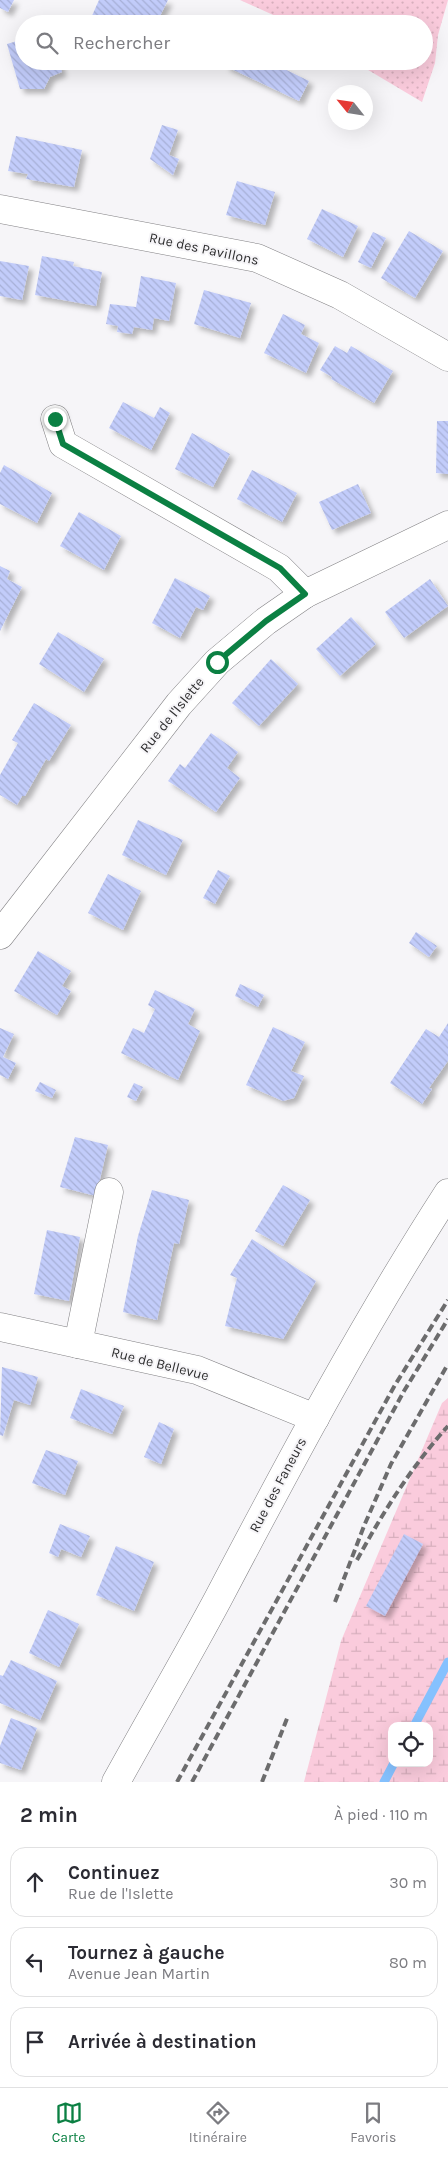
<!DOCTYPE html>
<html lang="fr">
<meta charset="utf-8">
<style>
body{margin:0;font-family:Karla,sans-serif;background:#f7f7f7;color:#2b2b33}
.controls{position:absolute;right:15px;bottom:15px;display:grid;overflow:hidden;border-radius:10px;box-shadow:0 5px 20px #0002}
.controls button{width:45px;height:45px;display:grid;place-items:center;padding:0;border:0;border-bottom:1px solid #e1e1e2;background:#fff;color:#2b2b33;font:25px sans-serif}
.compass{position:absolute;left:328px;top:85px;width:45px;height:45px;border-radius:50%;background:#fff;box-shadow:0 5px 20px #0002;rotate:300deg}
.stop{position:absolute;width:15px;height:15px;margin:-11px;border:4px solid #0b8043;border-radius:50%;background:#fff}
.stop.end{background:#0b8043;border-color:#fff;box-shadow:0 1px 5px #0008}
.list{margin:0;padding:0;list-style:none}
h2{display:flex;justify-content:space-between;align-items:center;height:65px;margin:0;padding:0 20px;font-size:21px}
h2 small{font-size:16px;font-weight:400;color:#7c7c81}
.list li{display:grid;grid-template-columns:32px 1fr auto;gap:15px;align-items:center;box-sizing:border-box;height:70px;margin:0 10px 10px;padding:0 10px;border:1px solid #e1e1e2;border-radius:15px}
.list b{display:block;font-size:19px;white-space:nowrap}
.list p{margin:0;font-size:16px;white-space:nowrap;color:#7c7c81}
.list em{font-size:16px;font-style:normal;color:#7c7c81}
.icon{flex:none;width:28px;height:28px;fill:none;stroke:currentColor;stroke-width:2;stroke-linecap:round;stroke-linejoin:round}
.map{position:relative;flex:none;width:448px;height:1782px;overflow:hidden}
.search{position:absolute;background:#fff;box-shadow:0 5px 20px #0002;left:15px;right:15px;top:15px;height:55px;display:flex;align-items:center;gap:12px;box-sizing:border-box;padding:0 18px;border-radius:28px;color:#7c7c81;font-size:19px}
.sheet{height:305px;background:#fff}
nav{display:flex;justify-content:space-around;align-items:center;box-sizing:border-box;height:70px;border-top:1px solid #e1e1e2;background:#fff;font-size:14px;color:#7c7c81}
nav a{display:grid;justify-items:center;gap:2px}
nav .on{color:#0b8043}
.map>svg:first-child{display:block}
</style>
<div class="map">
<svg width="448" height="1782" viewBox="0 0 448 1782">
<defs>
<pattern id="wetland-marsh" width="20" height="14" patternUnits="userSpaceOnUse" patternTransform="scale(1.25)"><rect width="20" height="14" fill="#facbdc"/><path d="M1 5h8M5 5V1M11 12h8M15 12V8" fill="none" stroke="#d7afbd"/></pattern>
<pattern id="park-dots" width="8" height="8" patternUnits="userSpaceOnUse" patternTransform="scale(1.25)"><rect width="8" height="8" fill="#facbdc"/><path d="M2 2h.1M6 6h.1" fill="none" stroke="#d7afbd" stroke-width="1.8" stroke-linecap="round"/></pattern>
<pattern id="building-back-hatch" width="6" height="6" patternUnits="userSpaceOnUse" patternTransform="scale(1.25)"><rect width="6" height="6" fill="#c2ccfa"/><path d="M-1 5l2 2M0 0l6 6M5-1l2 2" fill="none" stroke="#a7b0d7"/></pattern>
<filter id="shadow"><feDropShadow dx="4.5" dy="4.5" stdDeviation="2.5" flood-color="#0004"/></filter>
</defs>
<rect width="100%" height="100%" fill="#f6f5f8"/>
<path fill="url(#wetland-marsh)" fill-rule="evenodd" d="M 448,1398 L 448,1782 L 304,1782 L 341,1641 L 442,1403 ZM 392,1726 L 429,1726 L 429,1763 L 392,1763 Z"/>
<polygon fill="url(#park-dots)" points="240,0 448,0 438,35 435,63 422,102 353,61 424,61 424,24 293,24"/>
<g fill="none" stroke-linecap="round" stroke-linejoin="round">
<g stroke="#85c1fe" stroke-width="9">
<polyline points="414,1726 448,1662"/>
<polyline points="384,1782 394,1763"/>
</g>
</g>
<g fill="url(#building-back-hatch)" filter="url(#shadow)">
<polygon points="0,0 14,0 8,12 0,8"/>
<polygon points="99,0 168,0 156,24 103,24 91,18"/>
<polygon points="24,39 24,61 59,61 62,72 50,77 44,89 20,89 7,44"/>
<polygon points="227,61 268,61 309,81 299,101 225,66"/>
<polygon points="162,125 178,130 169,155 179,159 173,175 150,159"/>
<polygon points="16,136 82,150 74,187 26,179 28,174 8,171"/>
<polygon points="237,181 275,192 265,225 226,215"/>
<polygon points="322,209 358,226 343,257 307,239"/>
<polygon points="409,231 443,251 415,298 381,278"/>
<polygon points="373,232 386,238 371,268 358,262"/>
<polygon points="42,256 74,262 73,266 102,272 96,306 35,295"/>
<polygon points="0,261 29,266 22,300 0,296"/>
<polygon points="141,276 176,283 169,321 154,318 152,330 134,327 132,334 117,332 118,326 106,324 110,304 136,307"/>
<polygon points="204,290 251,303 240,338 194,324"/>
<polygon points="283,314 305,325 301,334 319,343 306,373 264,353"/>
<polygon points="335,346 347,353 351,346 393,371 374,403 331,379 332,377 320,370"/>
<polygon points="123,402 154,418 160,407 170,413 151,450 109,428"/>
<polygon points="437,421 448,421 448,474 436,473"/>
<polygon points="192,433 230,454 213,487 175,469"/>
<polygon points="4,465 52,493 37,523 0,504 0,473"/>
<polygon points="252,470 297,493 282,522 237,499"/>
<polygon points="358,484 371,513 332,530 319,502"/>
<polygon points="79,512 121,536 104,570 60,546"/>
<polygon points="0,566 10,571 7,579 22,587 0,631"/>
<polygon points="175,578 210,596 203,610 196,607 180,638 152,623"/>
<polygon points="430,579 448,606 404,638 385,612"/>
<polygon points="351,617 376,644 340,676 316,649"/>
<polygon points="58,632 104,659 84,692 39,664"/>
<polygon points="271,659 298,684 259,726 232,703"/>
<polygon points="34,703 71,725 49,761 46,759 25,796 22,796 17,805 0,795 0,775 18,743 12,740"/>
<polygon points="211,733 238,752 227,768 240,778 216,812 168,781 180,764 185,768"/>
<polygon points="138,820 183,840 166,875 122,855"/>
<polygon points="218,870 230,876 215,904 203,898"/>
<polygon points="108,874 141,891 123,930 88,913"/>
<polygon points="416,932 437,946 429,957 409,943"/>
<polygon points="38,951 71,971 62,986 71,991 57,1015 14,991"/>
<polygon points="240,984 264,995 258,1007 235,996"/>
<polygon points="155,990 195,1009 188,1024 200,1031 178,1080 121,1053 133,1028 144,1033 155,1009 148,1005"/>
<polygon points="448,1023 448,1061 429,1088 432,1089 422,1104 390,1083 426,1029 439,1037"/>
<polygon points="273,1027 305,1042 291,1071 304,1076 294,1098 283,1101 246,1085"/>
<polygon points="0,1028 14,1034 3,1057 16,1063 8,1079 0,1075"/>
<polygon points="40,1082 56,1090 52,1098 35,1091"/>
<polygon points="134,1083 143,1087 136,1101 127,1097"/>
<polygon points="75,1137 108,1145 96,1196 60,1187"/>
<polygon points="283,1185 310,1200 283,1246 255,1231"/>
<polygon points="152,1190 189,1200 179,1244 174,1243 157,1320 123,1312 138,1236"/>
<polygon points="47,1230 80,1237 69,1301 34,1294"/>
<polygon points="252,1239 316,1281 283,1339 225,1326 237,1278 230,1275"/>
<polygon points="2,1367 38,1377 30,1405 14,1400 3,1436 0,1435"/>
<polygon points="81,1389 124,1406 112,1434 70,1418"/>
<polygon points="159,1422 174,1429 161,1464 144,1457"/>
<polygon points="46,1450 78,1461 65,1495 32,1483"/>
<polygon points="60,1524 90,1536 81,1557 61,1549 58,1557 49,1553"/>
<polygon points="404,1534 423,1544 385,1616 366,1606"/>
<polygon points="116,1546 154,1562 134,1611 96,1595"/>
<polygon points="48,1610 79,1624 59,1667 29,1653"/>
<polygon points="11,1660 57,1681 40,1720 0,1703 0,1675 3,1676"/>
<polygon points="11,1718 37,1728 21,1770 0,1763 0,1746"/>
</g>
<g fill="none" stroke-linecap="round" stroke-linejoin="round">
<g stroke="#828184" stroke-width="29">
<g id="minor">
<polyline points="0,209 257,258 340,295 448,357"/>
<polyline points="55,419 63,444 279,568 305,594"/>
<polyline points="0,935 179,704 217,662 266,621 305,594 448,525"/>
<polyline points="0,1327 197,1370 315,1418"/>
<polyline points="78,1344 109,1192"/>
<path d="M 116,1782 C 150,1720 186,1659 219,1597 C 291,1460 364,1323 448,1193"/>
</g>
</g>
<use href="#minor" stroke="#fff" stroke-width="28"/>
<g stroke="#6c6c6d" stroke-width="4" stroke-dasharray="8 4" stroke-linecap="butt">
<path d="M 357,1560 C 383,1512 412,1466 448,1426"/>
<polyline points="335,1602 364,1526 391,1464 448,1364"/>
<polyline points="177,1782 395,1385 448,1300"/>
<polyline points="192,1782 404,1391 448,1319"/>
<polyline points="262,1782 288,1716"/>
</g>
</g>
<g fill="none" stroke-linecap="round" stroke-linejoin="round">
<polyline stroke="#0b8043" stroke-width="6" points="55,419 63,444 280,568 305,594 266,621 217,662"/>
</g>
<g text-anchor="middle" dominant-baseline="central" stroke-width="4" stroke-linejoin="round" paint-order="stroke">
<g font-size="14" fill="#2e2e2f" stroke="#f6f5f8">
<text transform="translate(204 249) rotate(12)">Rue des Pavillons</text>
<text transform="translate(172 715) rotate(-51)">Rue de l'Islette</text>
<text transform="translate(160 1364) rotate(14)">Rue de Bellevue</text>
<text transform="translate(278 1485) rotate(-62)">Rue des Faneurs</text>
</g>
</g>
</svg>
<div class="controls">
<button><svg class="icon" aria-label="locate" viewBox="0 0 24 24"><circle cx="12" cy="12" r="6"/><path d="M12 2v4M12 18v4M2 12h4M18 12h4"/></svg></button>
</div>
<svg class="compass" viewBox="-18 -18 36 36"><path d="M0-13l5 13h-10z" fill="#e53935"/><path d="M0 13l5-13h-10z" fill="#7c7c81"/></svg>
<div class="stop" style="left:217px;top:662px"></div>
<div class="stop end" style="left:55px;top:419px"></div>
<div class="search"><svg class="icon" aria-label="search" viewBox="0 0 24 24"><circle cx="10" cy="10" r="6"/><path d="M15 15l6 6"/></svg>Rechercher</div>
</div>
<section class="sheet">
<h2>2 min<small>À pied · 110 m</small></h2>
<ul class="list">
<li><svg class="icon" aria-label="ahead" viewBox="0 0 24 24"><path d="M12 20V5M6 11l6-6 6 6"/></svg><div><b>Continuez</b><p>Rue de l'Islette</p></div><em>30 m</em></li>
<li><svg class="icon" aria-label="left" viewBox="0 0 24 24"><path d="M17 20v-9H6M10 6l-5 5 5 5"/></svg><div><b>Tournez à gauche</b><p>Avenue Jean Martin</p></div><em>80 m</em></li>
<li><svg class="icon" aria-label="arrive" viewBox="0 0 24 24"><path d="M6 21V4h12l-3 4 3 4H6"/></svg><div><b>Arrivée à destination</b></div></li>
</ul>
</section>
<nav>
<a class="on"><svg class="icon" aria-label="map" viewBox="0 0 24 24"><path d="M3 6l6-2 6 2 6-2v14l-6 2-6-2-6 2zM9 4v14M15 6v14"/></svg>Carte</a>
<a><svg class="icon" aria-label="directions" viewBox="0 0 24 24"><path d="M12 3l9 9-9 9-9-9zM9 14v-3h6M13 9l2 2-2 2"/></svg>Itinéraire</a>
<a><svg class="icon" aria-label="saved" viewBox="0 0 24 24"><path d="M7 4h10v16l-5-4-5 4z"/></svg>Favoris</a>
</nav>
